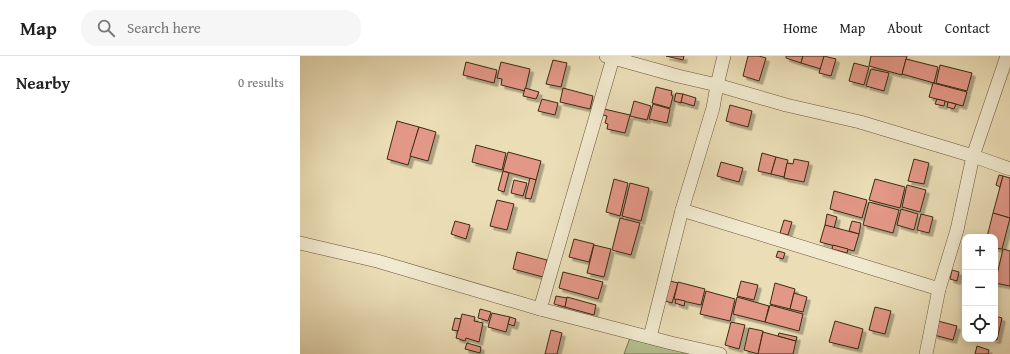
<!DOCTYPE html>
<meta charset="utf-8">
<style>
body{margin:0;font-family:"Gentium Book Plus",serif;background:#f6f6f6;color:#222}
.controls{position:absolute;right:12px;bottom:12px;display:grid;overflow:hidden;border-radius:8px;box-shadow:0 2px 10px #0003}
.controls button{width:36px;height:36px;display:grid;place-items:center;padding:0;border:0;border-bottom:1px solid #e0e0e0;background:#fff;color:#222;font:20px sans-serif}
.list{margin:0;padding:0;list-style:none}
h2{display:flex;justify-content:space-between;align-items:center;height:52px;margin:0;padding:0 16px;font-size:17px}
h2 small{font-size:13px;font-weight:400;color:#767676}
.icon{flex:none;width:22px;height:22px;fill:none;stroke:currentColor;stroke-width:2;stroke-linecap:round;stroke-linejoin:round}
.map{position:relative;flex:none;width:710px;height:298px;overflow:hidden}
header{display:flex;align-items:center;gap:24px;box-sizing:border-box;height:56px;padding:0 20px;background:#fff;border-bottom:1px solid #e0e0e0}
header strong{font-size:19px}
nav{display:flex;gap:22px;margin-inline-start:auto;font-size:14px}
.search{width:280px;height:36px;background:#f6f6f6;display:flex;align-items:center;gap:10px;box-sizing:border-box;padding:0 14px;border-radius:16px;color:#767676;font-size:15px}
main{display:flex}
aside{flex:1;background:#fff}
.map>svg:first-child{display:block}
</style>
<header>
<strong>Map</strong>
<div class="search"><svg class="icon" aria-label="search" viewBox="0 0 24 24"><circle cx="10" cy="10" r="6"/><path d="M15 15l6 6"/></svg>Search here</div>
<nav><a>Home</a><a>Map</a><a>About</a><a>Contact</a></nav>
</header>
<main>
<aside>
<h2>Nearby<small>0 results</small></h2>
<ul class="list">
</ul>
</aside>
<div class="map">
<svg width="710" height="298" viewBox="0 0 710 298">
<defs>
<filter id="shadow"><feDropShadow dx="3.5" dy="3.5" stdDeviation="0" flood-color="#0004"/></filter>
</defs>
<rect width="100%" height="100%" fill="#ebdeb7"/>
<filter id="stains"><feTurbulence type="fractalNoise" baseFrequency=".005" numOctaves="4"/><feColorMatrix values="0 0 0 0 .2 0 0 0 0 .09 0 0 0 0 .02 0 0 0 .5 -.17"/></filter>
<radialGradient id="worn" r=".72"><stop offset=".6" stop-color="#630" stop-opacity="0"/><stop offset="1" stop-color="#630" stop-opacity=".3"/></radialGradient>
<polygon fill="#b5c290" stroke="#797650" points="331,279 400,298 324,298"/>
<g fill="#e39787" stroke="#3d2910" filter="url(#shadow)">
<polygon points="366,0 384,0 383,4"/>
<polygon points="448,0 459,0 466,2 459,25 443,20"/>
<polygon points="486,0 503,0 501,7 486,2"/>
<polygon points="503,0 524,0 521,13 501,7"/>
<polygon points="524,0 536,3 531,20 519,17"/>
<polygon points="571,0 607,0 602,19 569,10"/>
<polygon points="606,3 638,11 634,27 602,18"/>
<polygon points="253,4 267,7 261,31 246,28"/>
<polygon points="166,6 197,14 194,27 163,19"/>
<polygon points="201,6 230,13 225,35 201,29 202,23 197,22"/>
<polygon points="554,7 569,11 564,29 549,25"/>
<polygon points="640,9 672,17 667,35 636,27"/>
<polygon points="571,13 589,17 584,35 566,30"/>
<polygon points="633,27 667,36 663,50 629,41"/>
<polygon points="356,31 372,35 371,39 373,40 370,52 352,47"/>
<polygon points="225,32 239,36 236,43 223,40"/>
<polygon points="263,32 293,40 290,53 260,46"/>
<polygon points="376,37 383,38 381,47 374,45"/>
<polygon points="383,38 396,42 394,50 381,46"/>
<polygon points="242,43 258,47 255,59 238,55"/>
<polygon points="637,43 645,45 644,50 635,48"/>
<polygon points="334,45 351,50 347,64 330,60"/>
<polygon points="648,46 656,48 654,53 647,51"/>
<polygon points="353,48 370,53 367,67 349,63"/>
<polygon points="430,49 452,55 448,71 426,65"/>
<polygon points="304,53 330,59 325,77 307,73 308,68 305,67 307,60 303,59"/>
<polygon points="97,65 119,71 108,109 87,103"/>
<polygon points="119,71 136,76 128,105 110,100"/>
<polygon points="176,89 206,97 202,114 172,106"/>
<polygon points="208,96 241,105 236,124 203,115"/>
<polygon points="462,97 476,101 471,118 458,115"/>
<polygon points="476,101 488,104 484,121 471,118"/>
<polygon points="494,103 509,106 504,126 484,122 487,107 493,108"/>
<polygon points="614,103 629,107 624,128 608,125"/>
<polygon points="421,106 443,112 439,126 417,120"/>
<polygon points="203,115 209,117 204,136 198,134"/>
<polygon points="699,119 703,120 700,131 696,129"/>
<polygon points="703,120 710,122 710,162 693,157"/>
<polygon points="230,122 236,124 231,143 225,142"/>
<polygon points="314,123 328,127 320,160 306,156"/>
<polygon points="575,123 605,131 600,152 569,144"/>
<polygon points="214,124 227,127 223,140 211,137"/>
<polygon points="330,127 349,132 341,165 322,160"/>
<polygon points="607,129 626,134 620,156 602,151"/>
<polygon points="534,135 567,144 562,162 530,153"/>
<polygon points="197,144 214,148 207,174 190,170"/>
<polygon points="569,146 599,154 593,177 563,169"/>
<polygon points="601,153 618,158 614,174 597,169"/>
<polygon points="693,157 710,162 702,193 695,192 695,181 687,181"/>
<polygon points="527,158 537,161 534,172 525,169"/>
<polygon points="621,158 633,161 629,177 617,174"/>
<polygon points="320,162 340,167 331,199 312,194"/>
<polygon points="484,164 492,166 488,179 480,177"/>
<polygon points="155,165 170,169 166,183 151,178"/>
<polygon points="552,165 561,167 559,178 549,175"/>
<polygon points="525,169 559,178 554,195 520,186"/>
<polygon points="274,183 294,188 289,206 269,201"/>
<polygon points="294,189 311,193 304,221 287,217"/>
<polygon points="533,189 548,193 547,197 532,193"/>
<polygon points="703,193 710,195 710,230 695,227"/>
<polygon points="478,195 485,197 483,203 476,201"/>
<polygon points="217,196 247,204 243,221 213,213"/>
<polygon points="652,214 659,216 657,225 650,223"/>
<polygon points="263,216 303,226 298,243 259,232"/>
<polygon points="370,225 378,227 372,247 365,245"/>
<polygon points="441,225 458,229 454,244 437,240"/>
<polygon points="378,226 405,233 401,249 374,243"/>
<polygon points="475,227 495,233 490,253 470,248"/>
<polygon points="406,235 435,243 430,265 400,258"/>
<polygon points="494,237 507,241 503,256 490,253"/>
<polygon points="256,240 267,242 265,251 254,248"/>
<polygon points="267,241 296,249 294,259 265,251"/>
<polygon points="437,241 469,250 465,266 433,258"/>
<polygon points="376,243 385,245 384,250 375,247"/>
<polygon points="470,249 503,258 499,275 465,266"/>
<polygon points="575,251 591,255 585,278 569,274"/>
<polygon points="180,253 191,256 188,265 178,262"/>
<polygon points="192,257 210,261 206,276 188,271"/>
<polygon points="162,258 175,261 174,265 183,267 179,286 166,282 165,285 156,282"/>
<polygon points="695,260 702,262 697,284 692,283 695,283"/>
<polygon points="210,261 216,263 214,270 208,268"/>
<polygon points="155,262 161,263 158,275 152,274"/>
<polygon points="535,265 563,273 558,293 529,286"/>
<polygon points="638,265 657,270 653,284 634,279"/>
<polygon points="431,266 445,269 439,293 425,289"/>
<polygon points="449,272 463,275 458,298 444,294"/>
<polygon points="251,274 262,277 257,298 245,298"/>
<polygon points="463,276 496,285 493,298 458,298"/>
<polygon points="479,277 497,281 496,285 478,280"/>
<polygon points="167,287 181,291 180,297 165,293"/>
<polygon points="677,290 689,294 688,298 675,298"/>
</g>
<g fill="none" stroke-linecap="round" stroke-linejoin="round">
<g stroke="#68563a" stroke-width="14">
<g id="minor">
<polyline points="306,0 378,20 417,29 486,49 560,66 673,100 710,113"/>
<polyline points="382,154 639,233"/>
<polyline points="0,187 77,205 240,253 371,287 420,298"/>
<polyline points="240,253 313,2"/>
<polyline points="350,281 382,154 413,52 417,29 424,0"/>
<polyline points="626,298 639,233 657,174 673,100 707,0"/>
</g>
</g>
<use href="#minor" stroke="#f2ead0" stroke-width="13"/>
</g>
<rect width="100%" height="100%" filter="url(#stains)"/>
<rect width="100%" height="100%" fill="url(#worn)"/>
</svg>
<div class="controls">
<button>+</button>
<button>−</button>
<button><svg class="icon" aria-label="locate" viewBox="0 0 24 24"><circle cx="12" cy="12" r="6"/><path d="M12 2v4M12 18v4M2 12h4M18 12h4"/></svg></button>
</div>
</div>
</main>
